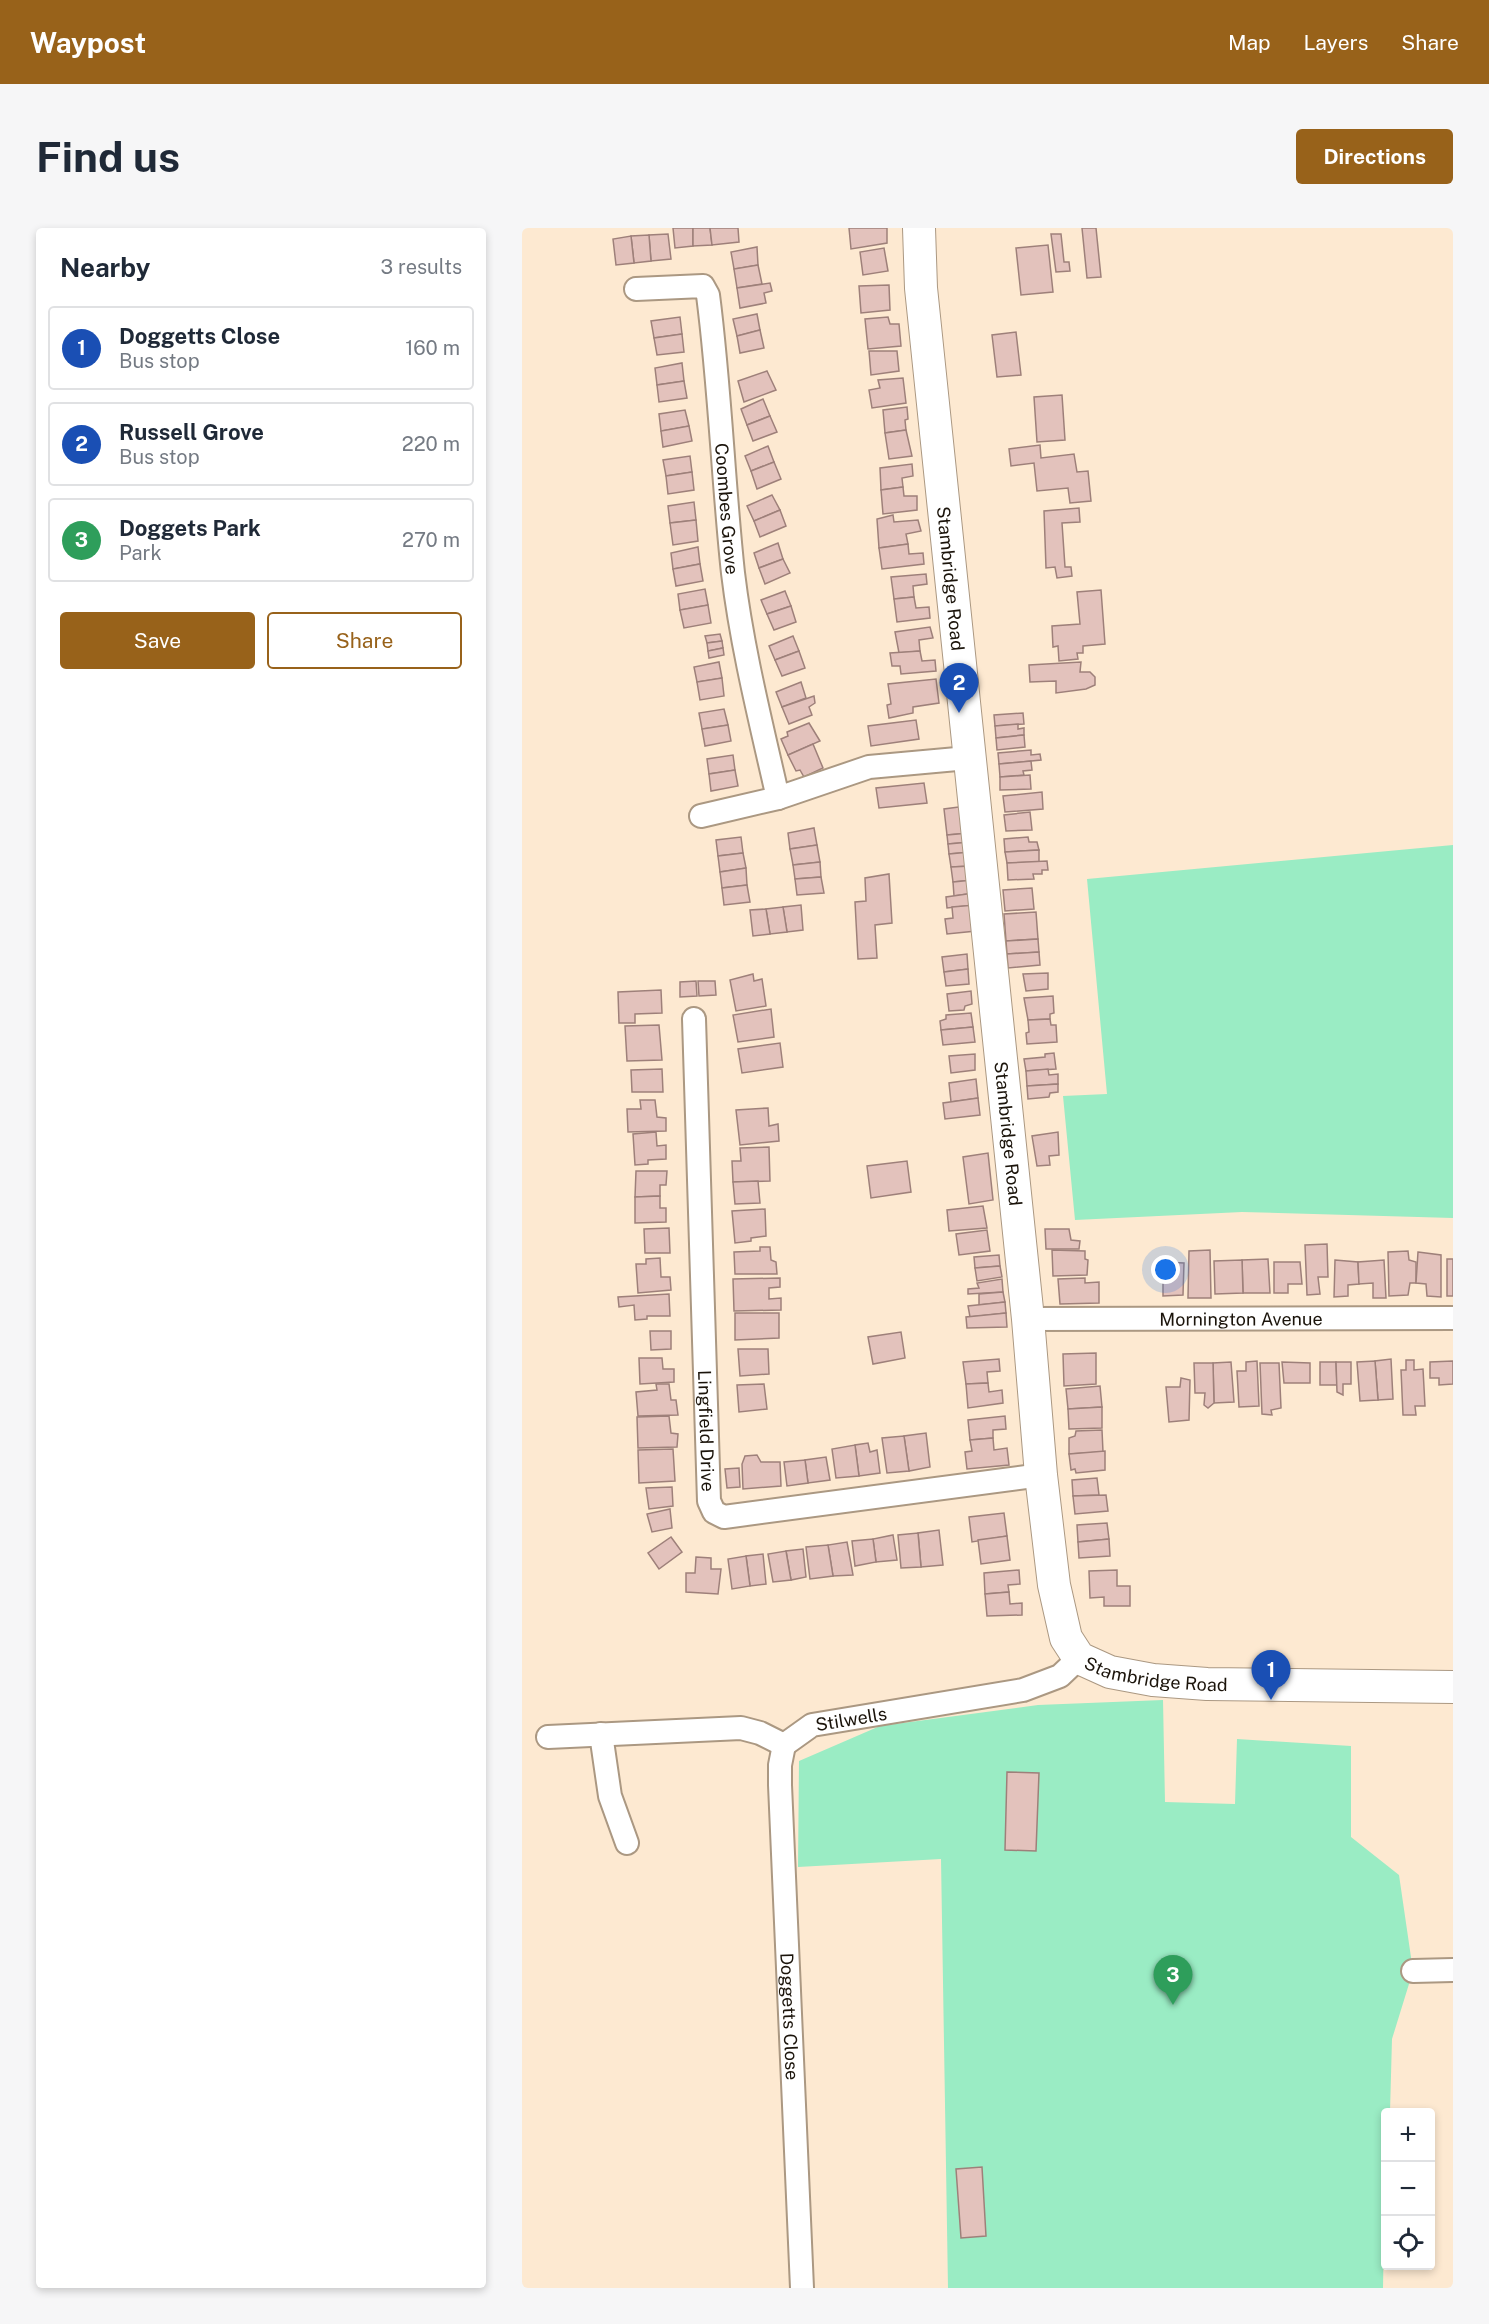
<!DOCTYPE html>
<meta charset="utf-8">
<style>
body{margin:0;font-family:"Public Sans",sans-serif;background:#f6f6f7;color:#1f2937}
.controls{position:absolute;right:18px;bottom:18px;display:grid;overflow:hidden;border-radius:6px;box-shadow:0 3px 9px #0003}
.controls button{width:54px;height:54px;display:grid;place-items:center;padding:0;border:0;border-bottom:2px solid #e0e1e3;background:#fff;color:#1f2937;font:30px sans-serif}
.you{position:absolute;left:644px;top:1042px;width:21px;height:21px;margin:-15px;border:4px solid #fff;border-radius:50%;background:#1a73e8;box-shadow:0 0 0 9px #1a73e833}
.badge{display:grid;place-items:center;width:39px;height:39px;border-radius:50%;background:#98621a;color:#fff;font-size:20px;font-weight:700}
.pin{position:absolute;translate:-50% -50px;filter:drop-shadow(0 2px 3px #0008)}
.pin::after{content:'';position:absolute;top:32px;width:21px;height:18px;background:inherit;clip-path:polygon(0 0,100% 0,50% 100%)}
.list{margin:0;padding:0;list-style:none}
h2{display:flex;justify-content:space-between;align-items:center;height:78px;margin:0;padding:0 24px;font-size:26px}
h2 small{font-size:20px;font-weight:400;color:#747a83}
.list li{display:grid;grid-template-columns:39px 1fr auto;gap:18px;align-items:center;box-sizing:border-box;height:84px;margin:0 12px 12px;padding:0 12px;border:2px solid #e0e1e3;border-radius:6px}
.list b{display:block;font-size:22px;white-space:nowrap}
.list p{margin:0;font-size:20px;white-space:nowrap;color:#747a83}
.list em{font-size:20px;font-style:normal;color:#747a83}
.actions{display:flex;gap:12px;padding:18px 24px}
.actions a{flex:1;padding:14px 0;border:2px solid #98621a;border-radius:6px;text-align:center;font-size:21px;color:#98621a}
.actions .main{background:#98621a;color:#fff}
.icon{flex:none;width:33px;height:33px;fill:none;stroke:currentColor;stroke-width:2;stroke-linecap:round;stroke-linejoin:round}
.map{position:relative;flex:none;width:931px;height:2060px;overflow:hidden;border-radius:6px}
header{display:flex;align-items:center;gap:36px;box-sizing:border-box;height:84px;padding:0 30px;background:#98621a;color:#fff}
header strong{font-size:28px}
nav{display:flex;gap:33px;margin-inline-start:auto;font-size:21px}
.intro{display:flex;align-items:center;justify-content:space-between;box-sizing:border-box;height:144px;padding:0 36px}
h1{margin:0;font-size:42px}
.button{padding:15px 27px;border-radius:6px;background:#98621a;color:#fff;font-size:21px;font-weight:700}
main{display:flex;gap:36px;padding:0 36px}
aside{flex:1;background:#fff;border-radius:6px;box-shadow:0 3px 9px #0003}
.map>svg:first-child{display:block}
</style>
<header>
<strong>Waypost</strong>
<nav><a>Map</a><a>Layers</a><a>Share</a></nav>
</header>
<div class="intro"><h1>Find us</h1><a class="button">Directions</a></div>
<main>
<aside>
<h2>Nearby<small>3 results</small></h2>
<ul class="list">
<li><span class="badge" style="background:#1a4fb4">1</span><div><b>Doggetts Close</b><p>Bus stop</p></div><em>160 m</em></li>
<li><span class="badge" style="background:#1a4fb4">2</span><div><b>Russell Grove</b><p>Bus stop</p></div><em>220 m</em></li>
<li><span class="badge" style="background:#2e9e5b">3</span><div><b>Doggets Park</b><p>Park</p></div><em>270 m</em></li>
</ul>
<div class="actions"><a class="main">Save</a><a>Share</a></div>
</aside>
<div class="map">
<svg width="931" height="2060" viewBox="0 0 931 2060">
<rect width="100%" height="100%" fill="#fde9d1"/>
<g fill="#9aecc4">
<polygon points="931,617 931,990 720,984 553,992 541,868 585,866 565,651"/>
<polygon points="641,1472 643,1574 713,1576 715,1511 829,1518 829,1609 877,1647 891,1743 870,1811 868,1884 864,1884 861,2060 426,2060 419,1631 276,1639 277,1533 358,1498 516,1477"/>
</g>
<g fill="#e3c2bc" stroke="#9e807a" stroke-width="1.5">
<polygon points="151,0 171,0 171,18 153,20"/>
<polygon points="171,0 188,0 190,17 171,18"/>
<polygon points="188,0 216,0 217,14 190,17"/>
<polygon points="327,0 365,0 365,15 329,21"/>
<polygon points="560,0 574,0 579,49 565,50"/>
<polygon points="146,6 149,31 129,33 127,7"/>
<polygon points="529,6 539,6 542,34 547,34 548,43 534,44"/>
<polygon points="127,7 129,33 112,35 109,8"/>
<polygon points="109,8 112,35 94,37 91,11"/>
<polygon points="526,17 531,64 499,67 494,20"/>
<polygon points="235,19 236,37 212,41 209,24"/>
<polygon points="362,20 366,43 341,47 338,24"/>
<polygon points="236,37 240,56 215,60 212,41"/>
<polygon points="248,55 250,63 242,65 244,75 218,80 215,60"/>
<polygon points="367,57 368,82 339,85 337,58"/>
<polygon points="235,86 238,102 215,108 211,91"/>
<polygon points="158,89 160,106 132,110 129,93"/>
<polygon points="366,89 368,96 377,96 379,118 346,121 343,91"/>
<polygon points="238,102 242,120 218,125 215,108"/>
<polygon points="494,104 499,147 475,149 470,107"/>
<polygon points="160,106 162,124 135,127 132,110"/>
<polygon points="347,123 375,123 377,143 349,147"/>
<polygon points="160,135 162,153 135,157 133,140"/>
<polygon points="245,143 254,162 222,174 216,153"/>
<polygon points="381,150 384,175 350,180 347,162 358,160 356,152"/>
<polygon points="162,153 165,170 137,174 135,157"/>
<polygon points="540,167 543,212 515,214 512,169"/>
<polygon points="241,171 248,188 225,197 219,181"/>
<polygon points="385,179 386,191 383,192 384,202 363,205 361,182"/>
<polygon points="163,182 167,198 139,203 137,186"/>
<polygon points="248,188 255,204 231,213 225,197"/>
<polygon points="167,198 170,213 141,219 139,203"/>
<polygon points="384,202 390,228 367,231 363,205"/>
<polygon points="518,217 519,230 552,226 555,244 566,243 569,273 548,275 546,260 515,263 512,235 489,238 487,221"/>
<polygon points="246,218 252,234 229,243 223,228"/>
<polygon points="168,228 170,244 144,248 141,232"/>
<polygon points="252,234 259,251 235,261 229,243"/>
<polygon points="390,236 391,248 380,250 381,259 359,262 358,240"/>
<polygon points="170,244 172,262 146,266 144,248"/>
<polygon points="381,259 382,268 395,268 395,282 361,286 359,262"/>
<polygon points="250,267 258,282 232,293 225,278"/>
<polygon points="172,274 174,292 148,295 146,278"/>
<polygon points="557,280 558,294 540,295 543,339 549,339 550,348 535,350 533,339 524,340 522,283"/>
<polygon points="258,282 264,298 238,309 232,293"/>
<polygon points="371,287 372,294 396,292 399,303 384,306 386,316 357,320 355,291"/>
<polygon points="174,292 176,313 151,317 148,295"/>
<polygon points="256,315 261,331 237,340 232,325"/>
<polygon points="386,316 387,326 401,325 402,336 360,341 357,320"/>
<polygon points="176,319 178,336 151,341 149,325"/>
<polygon points="261,331 268,345 243,356 237,340"/>
<polygon points="178,336 181,353 154,358 151,341"/>
<polygon points="404,346 405,356 391,358 392,369 372,371 369,349"/>
<polygon points="183,361 186,377 158,382 156,366"/>
<polygon points="579,362 583,416 561,418 561,425 555,425 556,431 537,433 536,418 531,419 530,398 558,396 555,364"/>
<polygon points="263,363 269,378 245,386 239,372"/>
<polygon points="392,369 394,380 407,379 408,390 375,394 372,371"/>
<polygon points="186,377 189,395 162,400 158,382"/>
<polygon points="269,378 274,394 252,402 245,386"/>
<polygon points="408,399 411,410 397,412 398,423 377,425 373,404"/>
<polygon points="198,406 200,413 185,415 183,408"/>
<polygon points="271,408 277,423 253,432 247,418"/>
<polygon points="200,413 201,420 186,423 185,415"/>
<polygon points="201,420 202,427 187,430 186,423"/>
<polygon points="277,423 283,440 260,448 253,432"/>
<polygon points="398,423 400,433 413,432 414,443 379,446 378,438 370,438 368,425"/>
<polygon points="197,434 200,450 175,454 172,439"/>
<polygon points="559,434 558,444 568,444 573,449 573,457 564,461 534,465 534,453 508,454 507,437"/>
<polygon points="200,450 202,468 178,472 175,454"/>
<polygon points="414,451 417,475 391,479 391,485 367,490 365,477 369,476 366,456"/>
<polygon points="279,454 284,470 260,479 254,464"/>
<polygon points="292,468 293,475 287,479 290,487 267,496 260,479"/>
<polygon points="202,481 206,497 180,501 177,485"/>
<polygon points="501,485 502,496 473,498 472,487"/>
<polygon points="394,492 397,511 349,518 346,498"/>
<polygon points="287,495 298,513 266,527 259,511 266,508 265,504"/>
<polygon points="496,496 496,501 502,500 502,507 474,510 473,498"/>
<polygon points="206,497 209,513 183,518 180,501"/>
<polygon points="502,507 503,519 475,522 474,510"/>
<polygon points="291,516 301,540 282,549 278,542 274,543 266,527"/>
<polygon points="509,522 509,527 518,526 519,532 477,536 476,525"/>
<polygon points="211,527 213,542 187,546 185,531"/>
<polygon points="509,533 510,542 501,543 502,547 478,549 477,536"/>
<polygon points="213,542 216,558 189,563 187,546"/>
<polygon points="508,547 509,561 478,562 478,549"/>
<polygon points="402,555 405,575 357,580 354,560"/>
<polygon points="520,564 521,581 483,584 481,568"/>
<polygon points="444,578 447,605 425,607 422,581"/>
<polygon points="508,584 510,602 484,603 482,587"/>
<polygon points="292,600 295,617 268,621 266,605"/>
<polygon points="447,605 448,614 426,616 425,607"/>
<polygon points="219,609 221,625 196,628 194,612"/>
<polygon points="506,609 507,614 515,614 517,622 483,624 482,611"/>
<polygon points="448,614 448,624 427,626 426,616"/>
<polygon points="295,617 298,634 271,637 268,621"/>
<polygon points="517,622 517,634 485,635 483,624"/>
<polygon points="448,624 449,638 429,639 427,626"/>
<polygon points="221,625 224,640 198,644 196,628"/>
<polygon points="525,633 526,642 520,642 520,646 511,646 512,651 486,652 485,635"/>
<polygon points="298,634 299,649 273,651 271,637"/>
<polygon points="449,638 451,652 431,654 429,639"/>
<polygon points="224,640 225,657 200,660 198,644"/>
<polygon points="367,646 370,695 353,697 355,730 336,731 333,674 344,673 343,650"/>
<polygon points="299,649 302,665 275,667 273,651"/>
<polygon points="451,652 452,665 432,668 431,654"/>
<polygon points="225,657 228,674 202,677 200,660"/>
<polygon points="510,660 512,681 483,683 481,662"/>
<polygon points="452,665 453,677 425,680 424,669"/>
<polygon points="279,677 281,702 265,704 261,679"/>
<polygon points="453,677 454,703 425,706 423,691 431,690 430,679"/>
<polygon points="261,679 265,704 248,706 244,681"/>
<polygon points="244,681 248,706 231,708 228,682"/>
<polygon points="514,684 516,711 484,713 482,686"/>
<polygon points="516,711 517,724 485,726 484,713"/>
<polygon points="517,724 518,737 486,740 485,726"/>
<polygon points="445,726 446,741 422,744 420,729"/>
<polygon points="446,741 447,756 424,758 422,744"/>
<polygon points="526,745 526,761 504,763 501,746"/>
<polygon points="231,746 232,753 240,751 244,778 214,783 208,752"/>
<polygon points="174,753 175,768 158,769 158,754"/>
<polygon points="176,753 193,753 194,767 177,768"/>
<polygon points="139,762 140,785 113,786 113,795 97,795 96,764"/>
<polygon points="449,763 450,776 443,778 442,782 427,783 425,766"/>
<polygon points="531,768 532,785 528,786 528,791 506,792 502,770"/>
<polygon points="249,781 252,809 216,814 211,787"/>
<polygon points="449,785 451,799 419,802 418,793 424,791 424,787"/>
<polygon points="528,791 529,797 534,797 535,814 505,816 504,805 507,804 506,792"/>
<polygon points="137,797 140,832 105,833 103,798"/>
<polygon points="451,799 453,814 421,817 419,802"/>
<polygon points="258,815 261,839 220,845 216,821"/>
<polygon points="532,825 534,841 504,843 502,831 523,829 523,826"/>
<polygon points="453,826 453,842 429,845 427,828"/>
<polygon points="140,841 141,864 110,864 109,842"/>
<polygon points="526,841 527,847 536,846 536,856 505,858 504,843"/>
<polygon points="454,851 456,870 429,874 427,855"/>
<polygon points="536,856 536,864 528,865 527,869 506,871 505,858"/>
<polygon points="456,870 458,887 423,891 421,875"/>
<polygon points="118,872 133,872 135,889 144,890 144,903 106,904 105,881 119,881"/>
<polygon points="246,880 247,898 256,896 257,913 218,917 214,882"/>
<polygon points="134,904 135,918 144,917 144,931 126,932 126,936 113,937 111,906"/>
<polygon points="536,904 537,927 527,928 528,937 515,938 510,908"/>
<polygon points="247,919 248,953 211,954 210,933 219,933 218,920"/>
<polygon points="466,925 471,972 447,976 441,929"/>
<polygon points="385,933 389,964 349,970 345,938"/>
<polygon points="114,943 145,943 144,957 138,957 138,968 113,969"/>
<polygon points="236,953 238,975 213,976 211,954"/>
<polygon points="138,968 138,980 144,980 144,994 113,995 113,969"/>
<polygon points="461,978 465,1000 427,1003 425,982"/>
<polygon points="243,981 244,1008 229,1010 229,1013 213,1015 210,983"/>
<polygon points="147,1000 148,1025 123,1025 122,1001"/>
<polygon points="523,1001 547,1001 549,1012 558,1013 557,1021 524,1021"/>
<polygon points="465,1002 468,1023 437,1027 434,1006"/>
<polygon points="805,1016 806,1049 796,1049 798,1066 785,1067 783,1017"/>
<polygon points="238,1019 248,1019 249,1032 254,1034 255,1046 213,1046 212,1024 238,1023"/>
<polygon points="530,1022 563,1023 563,1031 566,1032 565,1047 531,1048"/>
<polygon points="688,1022 689,1070 666,1070 667,1023"/>
<polygon points="886,1023 887,1032 894,1034 894,1055 888,1055 886,1067 867,1068 866,1024"/>
<polygon points="896,1024 919,1027 919,1069 905,1068 904,1056 894,1055"/>
<polygon points="477,1027 478,1038 453,1040 452,1029"/>
<polygon points="138,1030 139,1049 148,1049 149,1062 116,1065 114,1036 124,1036 124,1031"/>
<polygon points="746,1031 748,1065 721,1065 720,1032"/>
<rect x="925" y="1031" width="6" height="37"/>
<polygon points="720,1032 721,1065 693,1066 692,1033"/>
<polygon points="813,1032 836,1034 837,1056 826,1057 826,1068 812,1069"/>
<polygon points="862,1032 864,1070 851,1070 851,1055 837,1056 836,1034"/>
<polygon points="641,1034 662,1035 661,1067 641,1068"/>
<polygon points="752,1034 778,1034 780,1056 766,1056 766,1065 752,1065"/>
<polygon points="478,1038 480,1049 455,1053 453,1040"/>
<polygon points="258,1050 258,1059 247,1060 247,1071 259,1070 259,1082 212,1083 211,1051"/>
<polygon points="563,1050 563,1055 577,1054 577,1075 538,1076 536,1051"/>
<polygon points="480,1051 481,1064 446,1066 446,1061 457,1060 455,1055"/>
<polygon points="481,1064 483,1074 457,1077 457,1066"/>
<polygon points="147,1066 148,1088 125,1088 125,1091 113,1092 112,1077 97,1079 96,1069"/>
<polygon points="483,1074 484,1085 448,1089 446,1078"/>
<polygon points="213,1085 257,1085 257,1110 213,1112"/>
<polygon points="484,1085 485,1099 445,1100 444,1089"/>
<polygon points="128,1103 149,1103 149,1121 129,1122"/>
<polygon points="379,1104 383,1130 351,1136 346,1109"/>
<polygon points="216,1121 246,1121 247,1146 218,1148"/>
<polygon points="574,1125 574,1156 542,1158 541,1126"/>
<polygon points="117,1130 140,1130 141,1141 152,1141 152,1154 118,1156"/>
<polygon points="477,1131 478,1143 465,1144 466,1155 444,1156 441,1134"/>
<polygon points="869,1131 871,1171 856,1172 853,1133"/>
<polygon points="884,1132 892,1132 892,1142 901,1141 903,1178 893,1178 894,1187 881,1187 879,1142 884,1142"/>
<polygon points="735,1133 737,1178 717,1179 715,1143 724,1143 724,1134"/>
<polygon points="853,1133 856,1172 838,1173 835,1134"/>
<polygon points="931,1133 931,1156 917,1157 917,1150 908,1150 908,1134"/>
<polygon points="709,1134 712,1174 692,1175 691,1135"/>
<polygon points="760,1134 788,1135 788,1155 762,1155"/>
<polygon points="798,1134 814,1134 815,1157 798,1157"/>
<polygon points="814,1134 829,1134 829,1156 821,1156 821,1167 815,1164"/>
<polygon points="672,1135 691,1135 692,1175 686,1180 682,1177 683,1165 673,1165"/>
<polygon points="738,1135 757,1135 759,1180 749,1182 750,1187 740,1186"/>
<polygon points="659,1150 668,1152 667,1192 647,1194 644,1159 658,1159"/>
<polygon points="466,1155 467,1164 480,1162 481,1175 446,1180 444,1156"/>
<polygon points="134,1156 147,1156 149,1172 154,1172 156,1187 116,1188 114,1164 135,1162"/>
<polygon points="242,1156 245,1181 217,1184 215,1157"/>
<polygon points="578,1158 580,1179 546,1181 544,1161"/>
<polygon points="580,1179 580,1200 547,1201 546,1181"/>
<polygon points="147,1188 149,1205 156,1206 155,1219 116,1220 115,1189"/>
<polygon points="483,1188 484,1201 471,1202 471,1210 448,1212 446,1192"/>
<polygon points="580,1202 581,1224 547,1226 547,1210 553,1208 554,1203"/>
<polygon points="404,1205 408,1239 387,1243 382,1208"/>
<polygon points="382,1208 387,1243 365,1245 360,1210"/>
<polygon points="471,1210 472,1222 485,1220 487,1237 445,1241 443,1224 450,1223 448,1212"/>
<polygon points="346,1215 348,1224 355,1222 358,1245 337,1248 333,1217"/>
<polygon points="333,1217 337,1248 314,1250 310,1221"/>
<polygon points="151,1221 153,1253 117,1255 116,1222"/>
<polygon points="583,1223 583,1242 554,1245 553,1241 549,1242 547,1226"/>
<polygon points="235,1227 239,1234 258,1234 259,1258 221,1261 220,1236 223,1228"/>
<polygon points="304,1229 308,1252 286,1255 283,1232"/>
<polygon points="283,1232 286,1255 265,1258 262,1234"/>
<polygon points="217,1240 218,1259 205,1260 203,1241"/>
<polygon points="575,1250 577,1267 551,1268 550,1252"/>
<polygon points="150,1259 151,1278 127,1281 124,1260"/>
<polygon points="584,1267 586,1283 553,1286 551,1268"/>
<polygon points="148,1281 150,1300 130,1304 125,1286"/>
<polygon points="482,1285 485,1308 450,1314 447,1289"/>
<polygon points="585,1295 587,1311 556,1314 555,1297"/>
<polygon points="417,1302 421,1337 399,1339 396,1305"/>
<polygon points="396,1305 399,1339 379,1340 376,1307"/>
<polygon points="371,1307 375,1332 354,1334 351,1311"/>
<polygon points="485,1308 488,1332 459,1336 456,1312"/>
<polygon points="149,1309 160,1324 137,1341 126,1325"/>
<polygon points="351,1311 354,1334 333,1338 330,1313"/>
<polygon points="587,1311 588,1328 557,1330 556,1314"/>
<polygon points="325,1314 331,1347 311,1348 306,1317"/>
<polygon points="306,1317 311,1348 288,1351 284,1319"/>
<polygon points="281,1321 284,1349 269,1352 264,1323"/>
<polygon points="264,1323 269,1352 251,1354 246,1326"/>
<polygon points="241,1326 244,1356 228,1358 224,1328"/>
<polygon points="224,1328 228,1358 210,1361 206,1331"/>
<polygon points="174,1329 189,1330 189,1341 199,1341 196,1366 164,1364 164,1345 173,1345"/>
<polygon points="497,1342 498,1356 486,1357 487,1364 463,1366 462,1345"/>
<polygon points="595,1342 595,1358 608,1358 608,1378 582,1378 582,1369 568,1370 567,1343"/>
<polygon points="487,1364 488,1376 500,1375 500,1387 465,1388 463,1366"/>
<polygon points="485,1544 517,1545 514,1623 483,1622"/>
<polygon points="460,1939 464,2008 439,2010 434,1941"/>
</g>
<g fill="none" stroke-linecap="round" stroke-linejoin="round">
<g stroke="#ab9882" stroke-width="26">
<g id="street">
<path id="s1" d="M 114,61 L 181,58 L 186,67 C 198,159 201,252 211,345 C 220,420 239,495 256,570"/>
<polyline points="179,588 256,570 347,539 446,530"/>
<path id="s2" d="M 172,791 L 187,1273 L 192,1284 L 202,1289 L 519,1247"/>
<path id="s3" d="M 506,1091 L 931,1090"/>
<polyline points="79,1506 88,1568 105,1615"/>
<polyline points="26,1509 219,1500 238,1505 262,1517"/>
<path id="s4" d="M 262,1517 L 258,1537 L 258,1557 L 280,2060"/>
<path id="s5" d="M 262,1517 L 290,1497 L 501,1462 L 538,1448 L 557,1430"/>
<polyline points="891,1743 931,1742"/>
</g>
</g>
<g stroke="#ab9882" stroke-width="34">
<g id="secondary">
<path id="s6" d="M 397,0 L 399,60 L 506,1091 L 519,1247 L 532,1357 L 544,1410 L 557,1430 L 588,1444 L 631,1452 L 685,1456 L 931,1459"/>
</g>
</g>
<use href="#street" stroke="#fff" stroke-width="22"/>
<use href="#secondary" stroke="#fff" stroke-width="32"/>
</g>
<g text-anchor="middle" dominant-baseline="central" stroke-width="4.5" stroke-linejoin="round" paint-order="stroke">
<g font-size="18" fill="#1b140b" stroke="#fff">
<text stroke="none"><textPath href="#s1" startOffset="292">Coombes Grove</textPath></text>
<text stroke="none"><textPath href="#s6" startOffset="352">Stambridge Road</textPath></text>
<text stroke="none"><textPath href="#s6" startOffset="910">Stambridge Road</textPath></text>
<text stroke="none"><textPath href="#s3" startOffset="213">Mornington Avenue</textPath></text>
<text stroke="none"><textPath href="#s2" startOffset="412">Lingfield Drive</textPath></text>
<text stroke="none"><textPath href="#s6" startOffset="1522">Stambridge Road</textPath></text>
<text stroke="none"><textPath href="#s5" startOffset="74">Stilwells</textPath></text>
<text stroke="none"><textPath href="#s4" startOffset="272">Doggetts Close</textPath></text>
</g>
</g>
</svg>
<div class="controls">
<button>+</button>
<button>−</button>
<button><svg class="icon" aria-label="locate" viewBox="0 0 24 24"><circle cx="12" cy="12" r="6"/><path d="M12 2v4M12 18v4M2 12h4M18 12h4"/></svg></button>
</div>
<div class="you"></div>
<div class="pin badge" style="left:749px;top:1472px;background:#1a4fb4">1</div>
<div class="pin badge" style="left:437px;top:485px;background:#1a4fb4">2</div>
<div class="pin badge" style="left:651px;top:1777px;background:#2e9e5b">3</div>
</div>
</main>
